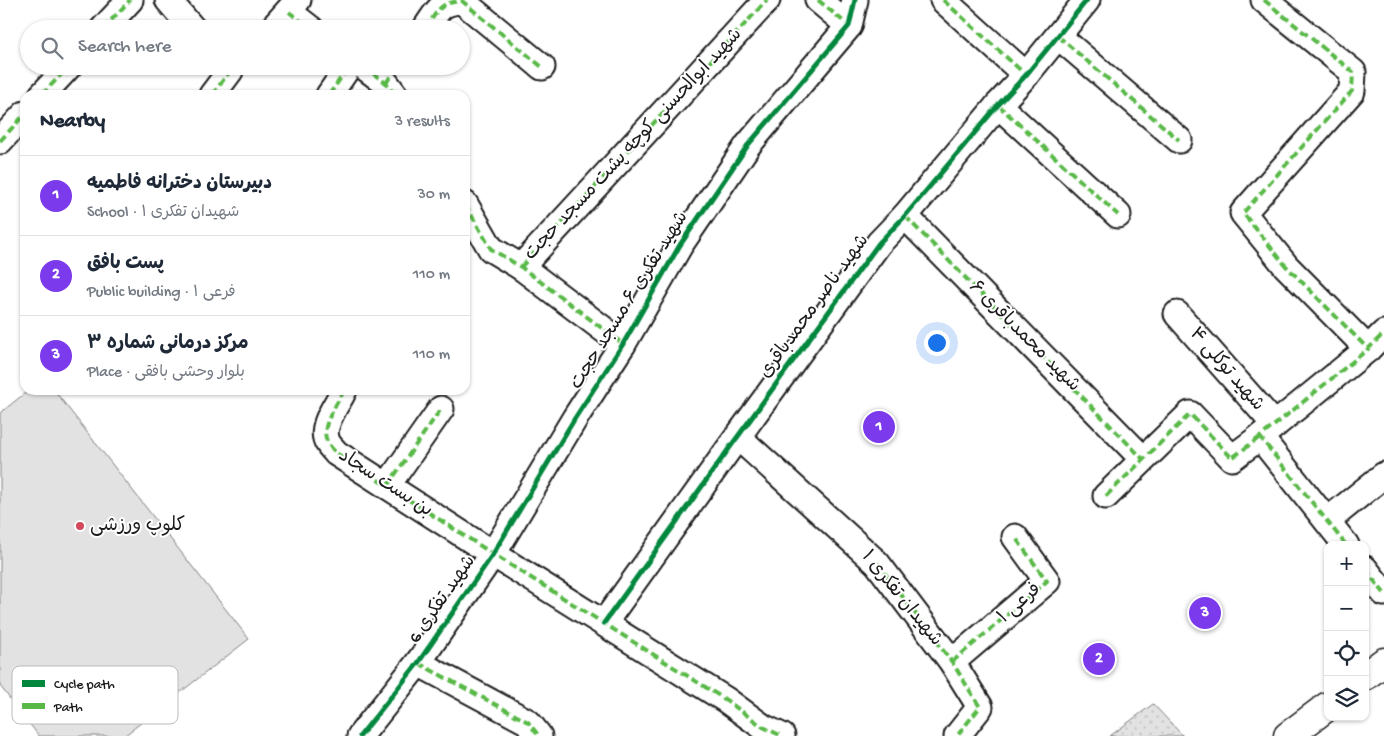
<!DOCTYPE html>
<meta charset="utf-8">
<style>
body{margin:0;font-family:"Gochi Hand","Playpen Sans Arabic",sans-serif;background:#f6f6f7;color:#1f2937}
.controls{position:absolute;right:15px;bottom:15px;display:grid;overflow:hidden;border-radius:10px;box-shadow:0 1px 4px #0004}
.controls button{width:45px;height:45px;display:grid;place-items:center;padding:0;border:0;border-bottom:1px solid #e0e1e3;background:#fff;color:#1f2937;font:25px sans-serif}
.you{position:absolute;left:936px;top:342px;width:18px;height:18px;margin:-12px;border:4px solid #fff;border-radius:50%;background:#1a73e8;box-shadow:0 0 0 8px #1a73e833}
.badge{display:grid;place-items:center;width:32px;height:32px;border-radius:50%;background:#7c3aed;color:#fff;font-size:16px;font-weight:700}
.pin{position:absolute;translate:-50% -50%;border:2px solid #fff;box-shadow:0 1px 5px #0006}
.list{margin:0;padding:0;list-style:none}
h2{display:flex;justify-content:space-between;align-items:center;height:65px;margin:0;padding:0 20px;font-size:21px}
h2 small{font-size:16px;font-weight:400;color:#747a83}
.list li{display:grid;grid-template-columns:32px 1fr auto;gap:15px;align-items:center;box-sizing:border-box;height:80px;padding:0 20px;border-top:1px solid #e0e1e3}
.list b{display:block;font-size:19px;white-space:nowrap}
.list p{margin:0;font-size:16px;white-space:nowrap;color:#747a83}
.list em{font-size:16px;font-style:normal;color:#747a83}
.icon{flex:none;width:28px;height:28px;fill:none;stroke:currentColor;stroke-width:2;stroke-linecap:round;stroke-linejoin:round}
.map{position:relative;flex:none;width:1384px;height:736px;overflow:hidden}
.search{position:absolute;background:#fff;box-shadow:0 1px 4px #0004;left:20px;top:20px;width:450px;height:55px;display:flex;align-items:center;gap:12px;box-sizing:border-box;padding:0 18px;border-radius:28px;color:#747a83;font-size:19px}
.panel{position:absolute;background:#fff;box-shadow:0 1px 4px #0004;left:20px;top:90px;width:450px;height:305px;border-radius:15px}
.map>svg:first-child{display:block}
</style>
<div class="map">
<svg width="1384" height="736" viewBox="0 0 1384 736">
<defs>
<pattern id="park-dots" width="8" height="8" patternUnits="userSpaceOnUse" patternTransform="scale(1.25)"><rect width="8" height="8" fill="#e2e2e2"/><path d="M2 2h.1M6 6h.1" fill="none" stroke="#c1c1c1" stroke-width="1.8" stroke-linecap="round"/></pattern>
</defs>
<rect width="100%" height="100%" fill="#fff"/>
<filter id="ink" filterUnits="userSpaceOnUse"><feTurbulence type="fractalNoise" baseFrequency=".02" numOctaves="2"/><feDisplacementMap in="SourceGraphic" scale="10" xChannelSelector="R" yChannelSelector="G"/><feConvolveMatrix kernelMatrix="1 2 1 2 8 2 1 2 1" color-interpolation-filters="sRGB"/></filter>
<g filter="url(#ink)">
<polygon fill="url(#park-dots)" stroke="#7f7f7f" points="1153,704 1183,736 1110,736"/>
<polygon fill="#e2e2e2" stroke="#7f7f7f" points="29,390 54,390 249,639 124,736 39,736 0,686 0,413"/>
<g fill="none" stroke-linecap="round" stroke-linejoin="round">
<g stroke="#1c1c1c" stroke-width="29">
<g id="minor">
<polyline points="168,0 193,29"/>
<polyline points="818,0 849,26"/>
<polyline points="943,0 1026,75"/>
<polyline points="1264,0 1353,72 1352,91 1243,213 1286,266 1368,349"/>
<polyline points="289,12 311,29"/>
<polyline points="103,29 130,0"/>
<polyline points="272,29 298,0"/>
<path d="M 425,29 C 438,11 439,2 462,1 L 542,67"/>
<polyline points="1058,36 1179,140"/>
<polyline points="363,66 386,83 395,95"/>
<polyline points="42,95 69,66"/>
<polyline points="212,95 230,71"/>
<polyline points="329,95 349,66"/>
<polyline points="998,105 1118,215"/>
<polyline points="0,141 25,114"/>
<polyline points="465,204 491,249 521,267 623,344"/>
<polyline points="905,216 1143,459"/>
<polyline points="521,267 767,0"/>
<polyline points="1177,314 1275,425"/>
<path d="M 344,390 C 338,404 318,427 328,443 C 330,447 334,450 336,453 L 493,554 L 726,700 L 763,727 L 782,736"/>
<polyline points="738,437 877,563 952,662 980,707 957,736"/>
<polyline points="387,486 441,409"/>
<polyline points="1106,496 1190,414 1232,458 1260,437"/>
<polyline points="1327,521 1384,475"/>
<polyline points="1346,545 1260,437 1368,349 1384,333"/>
<polyline points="1365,569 1384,593"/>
<polyline points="604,623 728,450 879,243 905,216 998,105 1026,75 1087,0"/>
<polyline points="952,662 1047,581 1015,537"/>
<polyline points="418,663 528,722 539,736"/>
<polyline points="360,736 418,663 493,554 575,418 623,344 680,245 748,145 849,26 855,0"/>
</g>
</g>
<g stroke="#1c1c1c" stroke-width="31">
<g id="major">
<polyline points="1365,676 1384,662"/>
<polyline points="1288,736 1328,706"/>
</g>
</g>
<use href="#minor" stroke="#fff" stroke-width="25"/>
<use href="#major" stroke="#fff" stroke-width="28"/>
<g stroke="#58b947" stroke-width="4" stroke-dasharray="8 4" stroke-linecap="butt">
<polyline points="818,0 849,26"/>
<polyline points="943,0 1026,75"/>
<polyline points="1264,0 1353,72 1352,91 1243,213 1286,266 1368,349"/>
<polyline points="289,12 311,29"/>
<polyline points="103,29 130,0"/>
<path d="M 425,29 C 438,11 439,2 462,1 L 542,67"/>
<polyline points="1058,36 1179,140"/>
<polyline points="363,66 386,83 395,95"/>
<polyline points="386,83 398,66"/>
<polyline points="42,95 69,66"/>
<polyline points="212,95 230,71"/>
<polyline points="329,95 349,66"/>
<polyline points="998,105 1118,215"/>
<polyline points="0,141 25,114"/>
<polyline points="465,204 491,249 521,267 623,344"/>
<polyline points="905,216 1143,459"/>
<polyline points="521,267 767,0"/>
<path d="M 344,390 C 338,404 318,427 328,443 C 330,447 334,450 336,453 L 493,554 L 726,700 L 763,727 L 782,736"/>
<polyline points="387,486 441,409"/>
<polyline points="1106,496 1190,414 1232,458 1260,437"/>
<polyline points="1346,545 1260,437 1368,349 1384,333"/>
<polyline points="877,563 952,662 980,707 957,736"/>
<polyline points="1365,569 1384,593"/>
<polyline points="952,662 1047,581 1015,537"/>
<polyline points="418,663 528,722 539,736"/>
</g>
<g stroke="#fff" stroke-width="8">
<g id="cycleway">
<polyline points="604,623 728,450 879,243 905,216 998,105 1026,75 1087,0"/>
<polyline points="360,736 418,663 493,554 575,418 623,344 680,245 748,145 849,26 855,0"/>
</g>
</g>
<use href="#cycleway" stroke="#00873e" stroke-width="5"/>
</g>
</g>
<circle fill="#d1495b" stroke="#fff" stroke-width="2" cx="80" cy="526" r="5"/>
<g text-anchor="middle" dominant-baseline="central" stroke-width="4" stroke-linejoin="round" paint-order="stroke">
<g font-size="19" fill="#1c1c1c" stroke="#fff">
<text transform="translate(634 145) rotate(-47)">شهید ابوالحسنی کوچه پشت مسجد حجت</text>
<text transform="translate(630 301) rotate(-58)">شهید تفکری ۶ مسجد حجت</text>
<text transform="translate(815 307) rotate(-54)">شهید ناصر محمدباقری</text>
<text transform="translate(1024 337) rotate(45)">شهید محمدباقری ۶</text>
<text transform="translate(1226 370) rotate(49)">شهید توکلی ۴</text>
<text transform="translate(385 484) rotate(33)">بن بست سجاد</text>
<text transform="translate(901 599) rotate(51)">شهیدان تفکری ۱</text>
<text transform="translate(443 600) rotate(-55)">شهید تفکری 6</text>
<text transform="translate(1020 604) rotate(-41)">فرعی ۱</text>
</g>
<g font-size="19" fill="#1c1c1c" stroke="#fff" text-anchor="start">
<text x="90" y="526">کلوپ ورزشی</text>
</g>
</g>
<rect x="12" y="666" width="166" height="58" rx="8" fill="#fff" stroke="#bbb" stroke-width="1"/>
<rect x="22" y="680" width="23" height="7" fill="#00873e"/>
<rect x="22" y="703" width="23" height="6" fill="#58b947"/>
<g font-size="14" fill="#1c1c1c">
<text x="54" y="688">Cycle path</text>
<text x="54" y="711">Path</text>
</g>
</svg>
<div class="controls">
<button>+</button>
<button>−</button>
<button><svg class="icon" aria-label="locate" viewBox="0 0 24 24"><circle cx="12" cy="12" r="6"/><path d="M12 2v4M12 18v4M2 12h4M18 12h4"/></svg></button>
<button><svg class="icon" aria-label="layers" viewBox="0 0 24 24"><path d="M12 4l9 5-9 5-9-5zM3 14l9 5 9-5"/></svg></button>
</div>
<div class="you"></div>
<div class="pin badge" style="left:879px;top:427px">1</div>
<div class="pin badge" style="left:1099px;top:659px">2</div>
<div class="pin badge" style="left:1205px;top:613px">3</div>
<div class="search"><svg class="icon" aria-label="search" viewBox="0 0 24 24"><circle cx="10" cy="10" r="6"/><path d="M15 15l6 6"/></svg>Search here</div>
<section class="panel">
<h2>Nearby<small>3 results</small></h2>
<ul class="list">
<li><span class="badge">1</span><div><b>دبیرستان دخترانه فاطمیه</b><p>School · شهیدان تفکری ۱</p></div><em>30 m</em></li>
<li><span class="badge">2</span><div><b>پست بافق</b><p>Public building · فرعی ۱</p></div><em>110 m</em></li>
<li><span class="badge">3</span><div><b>مرکز درمانی شماره ۳</b><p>Place · بلوار وحشی بافقی</p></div><em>110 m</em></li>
</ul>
</section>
</div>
